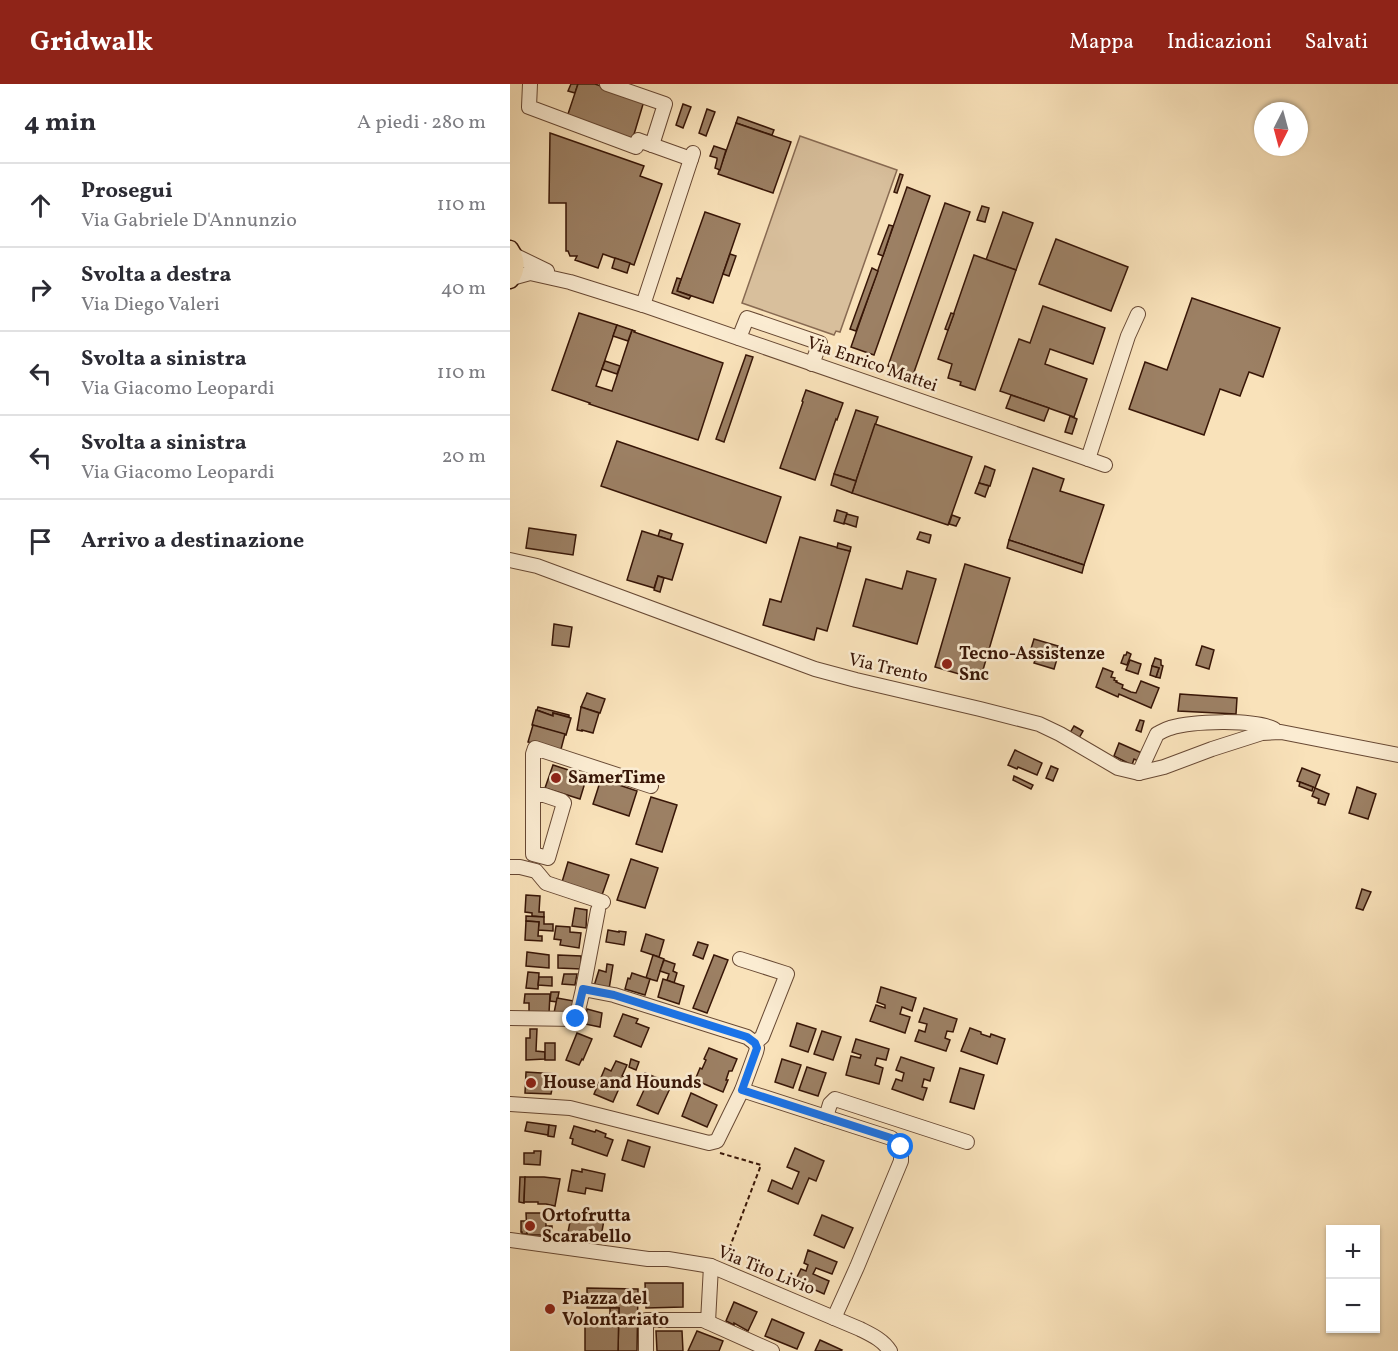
<!DOCTYPE html>
<html lang="it">
<meta charset="utf-8">
<style>
body{margin:0;font-family:Vollkorn,serif;background:#f7f7f7;color:#2b2b33}
.controls{position:absolute;right:18px;bottom:18px;display:grid;overflow:hidden;border-radius:0px;box-shadow:0 2px 4px #0004}
.controls button{width:54px;height:54px;display:grid;place-items:center;padding:0;border:0;border-bottom:2px solid #e1e1e2;background:#fff;color:#2b2b33;font:30px sans-serif}
.compass{position:absolute;left:744px;top:18px;width:54px;height:54px;border-radius:50%;background:#fff;box-shadow:0 2px 4px #0004;rotate:186deg}
.stop{position:absolute;width:18px;height:18px;margin:-14px;border:4px solid #1a73e8;border-radius:50%;background:#fff}
.stop.end{background:#1a73e8;border-color:#fff;box-shadow:0 2px 6px #0008}
.list{margin:0;padding:0;list-style:none}
h2{display:flex;justify-content:space-between;align-items:center;height:78px;margin:0;padding:0 24px;font-size:26px}
h2 small{font-size:20px;font-weight:400;color:#7c7c81}
.list li{display:grid;grid-template-columns:39px 1fr auto;gap:18px;align-items:center;box-sizing:border-box;height:84px;padding:0 24px;border-top:2px solid #e1e1e2}
.list b{display:block;font-size:22px;white-space:nowrap}
.list p{margin:0;font-size:20px;white-space:nowrap;color:#7c7c81}
.list em{font-size:20px;font-style:normal;color:#7c7c81}
.icon{flex:none;width:33px;height:33px;fill:none;stroke:currentColor;stroke-width:2;stroke-linecap:round;stroke-linejoin:round}
.map{position:relative;flex:none;width:888px;height:1267px;overflow:hidden}
header{display:flex;align-items:center;gap:36px;box-sizing:border-box;height:84px;padding:0 30px;background:#8f2418;color:#fff}
header strong{font-size:28px}
nav{display:flex;gap:33px;margin-inline-start:auto;font-size:21px}
main{display:flex}
aside{flex:1;background:#fff}
.map>svg:first-child{display:block}
</style>
<header>
<strong>Gridwalk</strong>
<nav><a>Mappa</a><a>Indicazioni</a><a>Salvati</a></nav>
</header>
<main>
<aside>
<h2>4 min<small>A piedi · 280 m</small></h2>
<ul class="list">
<li><svg class="icon" aria-label="ahead" viewBox="0 0 24 24"><path d="M12 20V5M6 11l6-6 6 6"/></svg><div><b>Prosegui</b><p>Via Gabriele D'Annunzio</p></div><em>110 m</em></li>
<li><svg class="icon" aria-label="right" viewBox="0 0 24 24"><path d="M7 20v-9h11M14 6l5 5-5 5"/></svg><div><b>Svolta a destra</b><p>Via Diego Valeri</p></div><em>40 m</em></li>
<li><svg class="icon" aria-label="left" viewBox="0 0 24 24"><path d="M17 20v-9H6M10 6l-5 5 5 5"/></svg><div><b>Svolta a sinistra</b><p>Via Giacomo Leopardi</p></div><em>110 m</em></li>
<li><svg class="icon" aria-label="left" viewBox="0 0 24 24"><path d="M17 20v-9H6M10 6l-5 5 5 5"/></svg><div><b>Svolta a sinistra</b><p>Via Giacomo Leopardi</p></div><em>20 m</em></li>
<li><svg class="icon" aria-label="arrive" viewBox="0 0 24 24"><path d="M6 21V4h12l-3 4 3 4H6"/></svg><div><b>Arrivo a destinazione</b></div></li>
</ul>
</aside>
<div class="map">
<svg width="888" height="1267" viewBox="0 0 888 1267">
<rect width="100%" height="100%" fill="#f9e2ba"/>
<filter id="stains"><feTurbulence type="fractalNoise" baseFrequency=".00333" numOctaves="4"/><feColorMatrix values="0 0 0 0 .2 0 0 0 0 .09 0 0 0 0 .02 0 0 0 .5 -.17"/></filter>
<radialGradient id="worn" r=".72"><stop offset=".6" stop-color="#630" stop-opacity="0"/><stop offset="1" stop-color="#630" stop-opacity=".3"/></radialGradient>
<polygon fill="#d8bf9c" stroke="#886a52" stroke-width="1.5" points="290,52 387,86 330,248 326,247 324,251 232,219"/>
<g fill="#9c8064" stroke="#381607" stroke-width="1.5">
<polygon points="61,0 68,0 65,9 58,7"/>
<polygon points="68,0 85,0 134,17 122,57 57,33"/>
<polygon points="173,20 181,23 173,44 166,41"/>
<polygon points="197,25 205,28 196,52 189,49"/>
<polygon points="228,33 264,46 262,51 226,39"/>
<polygon points="226,39 281,58 263,109 208,90"/>
<polygon points="40,49 134,82 130,92 152,100 124,181 93,170 88,184 65,176 67,172 60,172 58,167 56,167 56,119 39,119"/>
<polygon points="204,62 216,66 210,86 205,84 207,76 207,74 200,72"/>
<polygon points="390,90 393,91 387,109 384,108"/>
<polygon points="397,103 420,112 364,271 341,263"/>
<polygon points="435,119 460,128 403,291 378,282"/>
<polygon points="472,122 479,124 475,138 467,136"/>
<polygon points="195,128 230,140 203,219 167,207"/>
<polygon points="493,128 523,139 506,186 476,176"/>
<polygon points="379,141 383,142 373,172 368,170"/>
<polygon points="546,155 618,183 601,227 529,200"/>
<polygon points="220,170 226,172 219,192 213,190"/>
<polygon points="464,171 506,186 465,306 450,301 451,298 438,294 442,280 428,275"/>
<polygon points="105,174 120,179 117,189 102,184"/>
<polygon points="362,184 368,187 346,247 340,245"/>
<polygon points="167,194 171,195 167,207 181,212 179,215 162,209"/>
<polygon points="682,214 770,244 753,293 739,288 730,312 710,305 694,351 619,325 635,278 657,286"/>
<polygon points="533,222 595,244 583,280 540,265 535,280 577,295 564,333 490,307 509,255 520,259"/>
<polygon points="69,229 107,241 86,302 102,307 122,246 125,247 124,248 213,279 188,356 79,320 80,319 42,306"/>
<polygon points="441,229 444,230 438,246 435,245"/>
<polygon points="107,241 122,246 118,257 103,252"/>
<polygon points="236,271 243,273 214,358 206,355"/>
<polygon points="95,277 110,282 107,290 92,285"/>
<polygon points="296,306 333,319 327,336 326,335 305,396 270,384 293,318 292,317"/>
<polygon points="501,311 539,324 534,337 496,324"/>
<polygon points="346,326 368,333 346,397 324,390"/>
<polygon points="560,332 567,335 562,350 555,348"/>
<polygon points="365,340 462,373 438,441 342,409"/>
<polygon points="107,357 271,413 256,459 91,402"/>
<polygon points="475,382 485,386 480,402 469,399"/>
<polygon points="523,384 554,395 550,407 594,421 574,481 499,456"/>
<polygon points="324,390 346,397 342,409 321,401"/>
<polygon points="469,399 479,402 475,413 465,409"/>
<polygon points="327,426 337,429 334,440 324,437"/>
<polygon points="337,430 348,433 346,443 334,439"/>
<polygon points="442,431 450,434 446,442 439,440"/>
<polygon points="19,444 66,451 63,471 16,464"/>
<polygon points="150,446 162,450 160,456 148,452"/>
<polygon points="132,447 173,460 162,496 148,492 144,504 117,496"/>
<polygon points="410,448 421,451 419,459 407,455"/>
<polygon points="290,453 340,467 317,547 307,544 304,556 253,541 260,515 271,518"/>
<polygon points="499,456 574,481 572,489 497,464"/>
<polygon points="328,459 341,463 340,467 327,464"/>
<polygon points="455,480 500,494 470,596 425,583"/>
<polygon points="397,487 426,495 407,560 343,542 356,495 392,505"/>
<polygon points="148,492 154,494 150,508 144,506"/>
<polygon points="44,540 62,543 59,563 42,561"/>
<polygon points="524,555 548,562 544,574 520,568"/>
<polygon points="692,562 704,566 699,585 686,581"/>
<polygon points="617,568 621,570 617,581 611,579 614,571 616,571"/>
<polygon points="527,570 547,575 544,585 524,579"/>
<polygon points="645,574 651,576 651,581 653,582 650,594 646,593 649,584 642,582"/>
<polygon points="620,576 631,580 628,590 616,586"/>
<polygon points="642,582 649,584 646,593 640,591"/>
<polygon points="593,584 603,588 601,593 605,594 604,596 607,597 606,598 613,601 612,604 621,608 626,609 631,597 649,604 641,624 609,610 608,613 586,603"/>
<polygon points="77,609 95,615 90,629 71,623"/>
<polygon points="670,610 727,614 726,630 668,627"/>
<polygon points="28,623 59,631 59,633 43,629 43,632 27,626"/>
<polygon points="71,623 89,629 83,649 72,646 72,647 67,646"/>
<polygon points="26,626 43,632 43,629 61,634 56,651 22,641"/>
<polygon points="630,636 634,637 631,648 626,646"/>
<polygon points="23,641 55,650 50,669 45,665 18,658"/>
<polygon points="564,642 573,647 569,654 560,649"/>
<polygon points="609,659 634,670 631,678 624,675 622,681 604,672"/>
<polygon points="505,666 532,679 527,691 508,683 507,685 498,681"/>
<polygon points="43,681 77,692 70,715 35,704"/>
<polygon points="541,682 548,685 543,697 536,694"/>
<polygon points="792,684 810,691 805,704 787,697"/>
<polygon points="504,692 523,701 521,705 503,696"/>
<polygon points="91,695 127,707 119,732 83,720"/>
<polygon points="790,698 803,703 802,707 789,702"/>
<polygon points="847,703 866,710 858,735 839,729"/>
<polygon points="805,704 819,710 815,721 808,719 809,715 802,712"/>
<polygon points="141,713 167,721 152,768 126,760"/>
<polygon points="121,775 148,784 135,824 107,816"/>
<polygon points="58,778 99,791 92,811 52,798"/>
<polygon points="852,805 861,808 853,826 846,824"/>
<polygon points="16,811 30,812 29,828 34,828 34,833 22,832 22,829 15,828"/>
<polygon points="65,824 77,826 76,844 62,842"/>
<polygon points="16,832 34,833 34,840 43,840 43,847 28,846 29,838 16,837"/>
<polygon points="16,837 29,838 28,852 32,852 32,857 15,856"/>
<polygon points="46,842 60,843 60,848 71,849 69,864 50,861 51,856 44,855"/>
<polygon points="98,846 109,848 109,847 116,848 114,861 96,858"/>
<polygon points="136,850 154,856 149,873 131,867"/>
<polygon points="188,858 198,861 193,875 183,871"/>
<polygon points="17,868 39,871 39,884 16,882"/>
<polygon points="48,871 71,872 71,885 48,884"/>
<polygon points="143,871 154,875 147,897 136,894"/>
<polygon points="204,871 218,876 197,929 183,924"/>
<polygon points="154,876 165,880 163,887 167,889 164,899 157,896 159,890 150,887"/>
<polygon points="97,880 103,881 99,905 84,902 89,886 96,888"/>
<polygon points="18,888 29,889 28,905 16,904"/>
<polygon points="122,889 140,895 135,911 115,905 118,894 120,895"/>
<polygon points="54,890 67,890 65,901 52,900"/>
<polygon points="29,893 42,893 42,902 28,901"/>
<polygon points="153,895 174,902 169,920 148,913"/>
<polygon points="371,903 406,914 402,927 392,923 390,930 400,933 395,949 360,937 366,921 375,924 375,921 367,918"/>
<polygon points="41,908 49,908 47,918 40,917"/>
<polygon points="15,910 40,910 39,929 19,929 19,919 14,919"/>
<polygon points="47,914 64,917 61,932 44,929"/>
<polygon points="414,924 447,935 443,948 437,947 435,954 440,956 436,967 405,957 409,946 415,948 417,940 409,938"/>
<polygon points="77,925 92,929 90,943 75,940"/>
<polygon points="113,930 128,935 126,939 139,944 131,963 104,952"/>
<polygon points="287,939 306,945 298,968 280,962"/>
<polygon points="460,944 471,948 471,950 480,953 481,950 495,955 487,980 451,967"/>
<polygon points="20,945 27,945 26,967 35,968 35,975 16,976 16,954 20,954"/>
<polygon points="312,947 331,953 323,976 304,970"/>
<polygon points="67,949 82,955 73,976 72,975 69,981 56,976"/>
<polygon points="346,955 379,965 376,976 367,974 365,981 373,984 369,1000 336,991 341,972 350,974 351,971 342,968"/>
<rect x="35" y="959" width="10" height="17"/>
<polygon points="199,964 227,975 222,987 219,987 216,996 218,996 213,1008 185,996 190,984 192,985 196,976 194,975"/>
<polygon points="391,973 424,984 420,997 414,995 412,1003 417,1004 413,1016 382,1005 386,995 392,997 394,989 386,986"/>
<polygon points="121,975 129,978 126,986 119,983"/>
<polygon points="272,975 291,981 283,1004 265,998"/>
<polygon points="106,977 117,981 112,992 114,993 103,1018 84,1010 95,984 101,987"/>
<polygon points="297,983 316,989 308,1012 289,1006"/>
<polygon points="450,984 474,991 464,1025 440,1018"/>
<polygon points="16,988 47,990 47,997 49,997 49,1005 42,1005 41,1010 15,1009"/>
<polygon points="135,989 162,1000 148,1030 127,1021 134,1006 129,1004"/>
<polygon points="181,1009 207,1021 197,1043 172,1032"/>
<polygon points="17,1038 39,1041 38,1051 15,1047"/>
<polygon points="39,1041 46,1042 44,1053 38,1052"/>
<polygon points="64,1042 85,1048 86,1046 96,1050 95,1053 103,1056 97,1072 62,1060 63,1055 60,1054"/>
<polygon points="118,1056 140,1063 134,1083 112,1076"/>
<polygon points="285,1064 314,1077 306,1097 299,1094 288,1120 258,1107 262,1096 282,1105 289,1088 277,1083"/>
<polygon points="24,1067 31,1067 30,1081 14,1080 14,1069 24,1069"/>
<polygon points="72,1085 95,1090 92,1107 76,1104 75,1110 58,1107 62,1086 72,1088"/>
<polygon points="10,1093 15,1093 14,1119 9,1118"/>
<polygon points="15,1093 34,1093 50,1095 45,1122 36,1120 28,1120 28,1118 14,1118"/>
<polygon points="16,1129 36,1129 36,1151 17,1151"/>
<polygon points="312,1131 343,1144 334,1164 304,1151"/>
<polygon points="61,1133 71,1135 71,1133 94,1136 91,1153 75,1150 74,1156 57,1153"/>
<polygon points="11,1137 16,1137 17,1150 12,1150 12,1148 11,1148"/>
<rect x="36" y="1142" width="6" height="10"/>
<polygon points="298,1166 327,1178 322,1190 306,1184 303,1190 319,1197 314,1210 285,1197 291,1185 296,1187 298,1181 294,1179"/>
<polygon points="135,1199 173,1199 173,1223 136,1224"/>
<polygon points="77,1204 128,1205 127,1267 108,1267 109,1224 77,1224"/>
<polygon points="224,1218 247,1228 238,1247 224,1239 224,1241 216,1237"/>
<polygon points="100,1224 109,1224 108,1267 75,1267 75,1237 100,1238"/>
<polygon points="262,1235 294,1249 287,1265 255,1252"/>
<polygon points="146,1247 172,1247 173,1267 147,1267"/>
<polygon points="187,1247 213,1257 209,1267 178,1267"/>
<polygon points="310,1256 332,1266 331,1267 305,1267"/>
</g>
<g fill="none" stroke-linecap="round" stroke-linejoin="round">
<g stroke="#684934" stroke-width="16">
<g id="minor">
<polyline points="20,0 19,23 126,63 128,56 181,75"/>
<polyline points="97,0 155,20 142,61"/>
<polyline points="4,171 37,187"/>
<polyline points="2,194 20,189 60,198 133,221 578,375 618,252 628,230"/>
<polyline points="133,221 183,69"/>
<polyline points="229,254 237,234 310,259 302,280"/>
<polyline points="578,375 595,381"/>
<polyline points="0,476 27,482 305,585 346,596 470,625 529,640 550,650 608,684 629,689 654,683 702,665 752,649 771,648 888,671"/>
<path d="M 629,689 L 647,650 C 651,648 656,645 660,644 C 683,637 742,635 764,645"/>
<polyline points="23,711 34,711 52,717 54,719 38,774 23,770 23,670 25,664 141,702"/>
<polyline points="0,783 10,783 26,787 36,799 93,818"/>
<polyline points="73,905 88,826"/>
<polyline points="0,934 66,935 73,905 104,911 237,953 245,959"/>
<polyline points="232,1006 381,1054 391,1063 391,1077 347,1183 324,1234"/>
<polyline points="0,1020 60,1024 199,1059 207,1057 232,1006 246,968 247,964 245,959 252,953 277,890 230,875"/>
<polyline points="316,1033 320,1020 325,1015 457,1058"/>
<path d="M 0,1156 L 138,1175 L 158,1175 L 201,1182 L 350,1245 C 362,1251 373,1256 380,1267"/>
<polyline points="198,1238 201,1182"/>
<polyline points="136,1267 136,1236 193,1236 262,1267"/>
</g>
</g>
<g stroke="#381607" stroke-width="19">
<path id="major" d="M 0,165 C 7,175 8,186 0,196"/>
</g>
<polyline stroke="#381607" stroke-width="2" stroke-dasharray="4.5 3" stroke-linecap="butt" points="210,1069 251,1081 215,1176"/>
<use href="#minor" stroke="#fbecd2" stroke-width="14"/>
<use href="#major" stroke="#f9e2ba" stroke-width="16"/>
</g>
<g fill="none" stroke-linecap="round" stroke-linejoin="round">
<polyline stroke="#1a73e8" stroke-width="8" points="66,935 73,905 104,911 237,953 245,959 247,964 232,1006 381,1054 391,1063"/>
</g>
<g fill="#8f2418" stroke="#fbecd2" stroke-width="2">
<circle cx="437" cy="580" r="6"/>
<circle cx="46" cy="694" r="6"/>
<circle cx="21" cy="999" r="6"/>
<circle cx="20" cy="1142" r="6"/>
<circle cx="40" cy="1225" r="6"/>
</g>
<g text-anchor="middle" dominant-baseline="central" stroke-width="5" stroke-linejoin="round" paint-order="stroke">
<g font-size="18" fill="#381607" stroke="#fbecd2">
<text transform="translate(362 281) rotate(19)">Via Enrico Mattei</text>
<text transform="translate(378 585) rotate(13)">Via Trento</text>
<text transform="translate(256 1187) rotate(22)">Via Tito Livio</text>
</g>
<g font-size="18" font-weight="bold" fill="#381607" stroke="#fbecd2" text-anchor="start">
<text x="449" y="570">Tecno-Assistenze<tspan x="449" dy="21">Snc</tspan></text>
<text x="58" y="694">SamerTime</text>
<text x="33" y="999">House and Hounds</text>
<text x="32" y="1132">Ortofrutta<tspan x="32" dy="21">Scarabello</tspan></text>
<text x="52" y="1215">Piazza del<tspan x="52" dy="21">Volontariato</tspan></text>
</g>
</g>
<rect width="100%" height="100%" filter="url(#stains)"/>
<rect width="100%" height="100%" fill="url(#worn)"/>
</svg>
<div class="controls">
<button>+</button>
<button>−</button>
</div>
<svg class="compass" viewBox="-18 -18 36 36"><path d="M0-13l5 13h-10z" fill="#e53935"/><path d="M0 13l5-13h-10z" fill="#7c7c81"/></svg>
<div class="stop" style="left:391px;top:1063px"></div>
<div class="stop end" style="left:66px;top:935px"></div>
</div>
</main>
